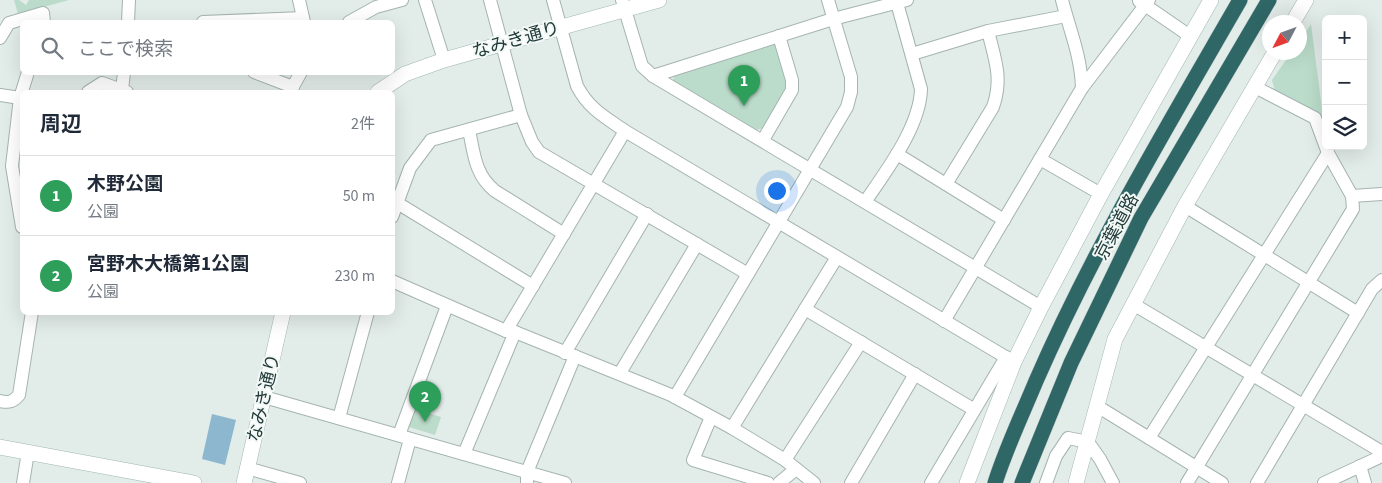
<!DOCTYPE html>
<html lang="ja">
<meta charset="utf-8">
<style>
body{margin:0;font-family:"Source Sans 3","Noto Sans JP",sans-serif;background:#f6f6f7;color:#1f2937}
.controls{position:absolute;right:15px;top:15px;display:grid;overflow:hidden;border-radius:8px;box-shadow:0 5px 20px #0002}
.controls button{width:45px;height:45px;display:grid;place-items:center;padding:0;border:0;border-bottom:1px solid #e0e1e3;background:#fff;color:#1f2937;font:25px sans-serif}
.compass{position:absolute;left:1262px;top:15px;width:45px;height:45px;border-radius:50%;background:#fff;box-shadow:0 5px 20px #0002;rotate:229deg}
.you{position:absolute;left:776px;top:190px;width:18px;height:18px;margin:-12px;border:4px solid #fff;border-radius:50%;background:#1a73e8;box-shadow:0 0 0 8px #1a73e833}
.badge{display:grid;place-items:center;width:32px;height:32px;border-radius:50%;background:#7b5d49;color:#fff;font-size:16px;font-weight:700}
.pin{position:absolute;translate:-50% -41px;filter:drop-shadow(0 1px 2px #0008)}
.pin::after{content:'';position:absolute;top:26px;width:18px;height:15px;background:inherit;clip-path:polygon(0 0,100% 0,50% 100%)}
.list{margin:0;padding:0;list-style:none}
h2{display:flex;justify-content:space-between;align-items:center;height:65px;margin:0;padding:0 20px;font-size:21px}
h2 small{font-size:16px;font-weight:400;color:#747a83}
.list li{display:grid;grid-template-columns:32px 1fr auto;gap:15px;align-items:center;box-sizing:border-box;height:80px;padding:0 20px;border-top:1px solid #e0e1e3}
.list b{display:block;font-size:19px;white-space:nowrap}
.list p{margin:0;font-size:16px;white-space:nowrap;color:#747a83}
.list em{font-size:16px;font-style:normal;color:#747a83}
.icon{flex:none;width:28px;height:28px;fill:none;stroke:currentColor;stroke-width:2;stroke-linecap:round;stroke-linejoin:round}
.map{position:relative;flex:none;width:1382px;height:483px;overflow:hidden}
.search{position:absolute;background:#fff;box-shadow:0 5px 20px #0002;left:20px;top:20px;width:375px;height:55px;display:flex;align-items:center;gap:12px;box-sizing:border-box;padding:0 18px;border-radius:8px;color:#747a83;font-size:19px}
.panel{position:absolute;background:#fff;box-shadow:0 5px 20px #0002;left:20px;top:90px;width:375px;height:225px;border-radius:8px}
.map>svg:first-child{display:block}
</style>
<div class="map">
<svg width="1382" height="483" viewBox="0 0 1382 483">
<rect width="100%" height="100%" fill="#e2ece9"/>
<g fill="#bbdcca">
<polygon points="14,0 19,0 26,5 29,0 69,0 18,14"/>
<polygon points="1311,24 1323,117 1276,95 1272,80 1291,53 1300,52 1300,41"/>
<polygon points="774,40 790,83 763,128 754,131 673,83 674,71"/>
<polygon points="415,409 441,417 435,435 409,427"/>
</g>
<polygon fill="#8cb7cf" points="212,414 236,420 225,465 202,459"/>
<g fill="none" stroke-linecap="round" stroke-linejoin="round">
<g stroke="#a5b4b1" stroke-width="14">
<g id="street">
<polyline points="299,0 304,22"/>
<polyline points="425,0 444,60"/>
<polyline points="490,0 521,115 532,142 539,152 748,274"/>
<path d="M 553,0 L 577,86 C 589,109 605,117 625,131 L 1014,362"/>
<polyline points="622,0 642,66 653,76 1041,307"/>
<path d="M 1062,0 C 1070,31 1081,56 1082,88"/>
<polyline points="1139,1 1190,36"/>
<polyline points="128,22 129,0"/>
<polyline points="203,22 303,18"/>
<polyline points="349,22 376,7 402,0"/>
<polyline points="0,38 9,23 43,13 44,22"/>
<polyline points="912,54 988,31 1066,16"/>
<polyline points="254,72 293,87"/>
<polyline points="653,76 833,19 907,0"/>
<polyline points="122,90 124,72"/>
<polyline points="88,92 102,83 127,92"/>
<polyline points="290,92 301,72"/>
<polyline points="0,95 20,98"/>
<path d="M 469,130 C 474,154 475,175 495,191 L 564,234"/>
<polyline points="763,140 792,90 792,80 779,36"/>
<polyline points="897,154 1004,220"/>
<polyline points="1040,159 1101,194"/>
<path d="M 946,184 L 993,107 C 1003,78 995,60 988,31"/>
<polyline points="1352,196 1382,194"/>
<path d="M 865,202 C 886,171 920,127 921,89 L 897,3"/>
<polyline points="399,204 533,286"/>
<polyline points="1185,206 1358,313"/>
<polyline points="392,217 410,168 431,140 521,115"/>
<polyline points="22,227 12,166 20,98 28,72"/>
<polyline points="392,281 506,331 515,332 671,395 732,428 785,460 814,483"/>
<polyline points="1133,304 1382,452"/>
<polyline points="805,309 973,409"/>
<polyline points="944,321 1082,88 1149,0"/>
<polyline points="506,331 625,131"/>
<polyline points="565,353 647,214"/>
<polyline points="620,373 697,244"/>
<polyline points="264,397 565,483"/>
<polyline points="675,397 847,107 851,92 851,77 828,0"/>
<path d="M 0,401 C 9,403 13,402 19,395 L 32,312"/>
<polyline points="1097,406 1222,483"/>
<polyline points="711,417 693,460 768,483"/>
<polyline points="339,418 368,312"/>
<polyline points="732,428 837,257"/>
<polyline points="399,435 447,306"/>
<polyline points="1149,438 1328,153"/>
<polyline points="464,454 515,332"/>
<polyline points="785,460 861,342"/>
<polyline points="1360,466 1365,483"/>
<polyline points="247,468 300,483"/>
<polyline points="23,483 28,452"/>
<polyline points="398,483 410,439"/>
<polyline points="527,483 527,472 575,356"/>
<polyline points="779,483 796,469"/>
<polyline points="851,483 915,374"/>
<polyline points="931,483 1006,357"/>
<polyline points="1046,483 1056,456 1068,438 1088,442 1100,459 1113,483"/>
<polyline points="1187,483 1353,209 1352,196 1328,153 1315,118 1255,87"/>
<polyline points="1257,483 1372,289 1382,280"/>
<polyline points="1324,483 1382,456"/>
</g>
</g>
<g stroke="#a1b7b3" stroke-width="16">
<g id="secondary">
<polyline points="1293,22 1306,0"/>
<polyline points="378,92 405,74 444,60 659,0"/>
<polyline points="0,447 194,483"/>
<polyline points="244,483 283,312"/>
<polyline points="967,483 1014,362 1041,307 1101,194 1211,0"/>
<polyline points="1076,483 1115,339 1185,206 1275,52"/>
</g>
</g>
<g stroke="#c1c8c8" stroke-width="16">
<g id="highway">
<path d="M 995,483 C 1006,448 1022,415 1036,381 C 1094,248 1168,125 1240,0"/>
<polyline points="1022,483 1071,363 1141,218 1269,0"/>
</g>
</g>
<use href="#street" stroke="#fff" stroke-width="12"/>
<use href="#secondary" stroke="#fff" stroke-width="15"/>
<use href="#highway" stroke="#2f6766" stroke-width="15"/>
</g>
<g text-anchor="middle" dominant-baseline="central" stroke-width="4" stroke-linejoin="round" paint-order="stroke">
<g font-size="18" fill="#233c3a" stroke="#f2f8f6">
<text transform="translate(516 40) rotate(-16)">なみき通り</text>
<text transform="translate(1117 227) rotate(-62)">京葉道路</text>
<text transform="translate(264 398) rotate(-77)">なみき通り</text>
</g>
</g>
</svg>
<div class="controls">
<button>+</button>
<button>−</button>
<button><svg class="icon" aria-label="layers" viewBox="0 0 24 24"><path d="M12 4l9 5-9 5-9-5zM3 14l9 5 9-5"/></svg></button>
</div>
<svg class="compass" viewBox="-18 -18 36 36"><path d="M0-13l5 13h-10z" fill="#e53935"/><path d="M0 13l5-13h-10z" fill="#747a83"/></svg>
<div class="you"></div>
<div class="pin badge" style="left:744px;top:106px;background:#2e9e5b">1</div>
<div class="pin badge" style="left:425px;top:422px;background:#2e9e5b">2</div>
<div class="search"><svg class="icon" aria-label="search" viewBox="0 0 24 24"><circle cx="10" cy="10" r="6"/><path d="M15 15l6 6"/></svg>ここで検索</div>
<section class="panel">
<h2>周辺<small>2件</small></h2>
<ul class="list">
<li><span class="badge" style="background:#2e9e5b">1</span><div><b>木野公園</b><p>公園</p></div><em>50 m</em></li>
<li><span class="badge" style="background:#2e9e5b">2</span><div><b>宮野木大橋第1公園</b><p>公園</p></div><em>230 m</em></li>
</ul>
</section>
</div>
